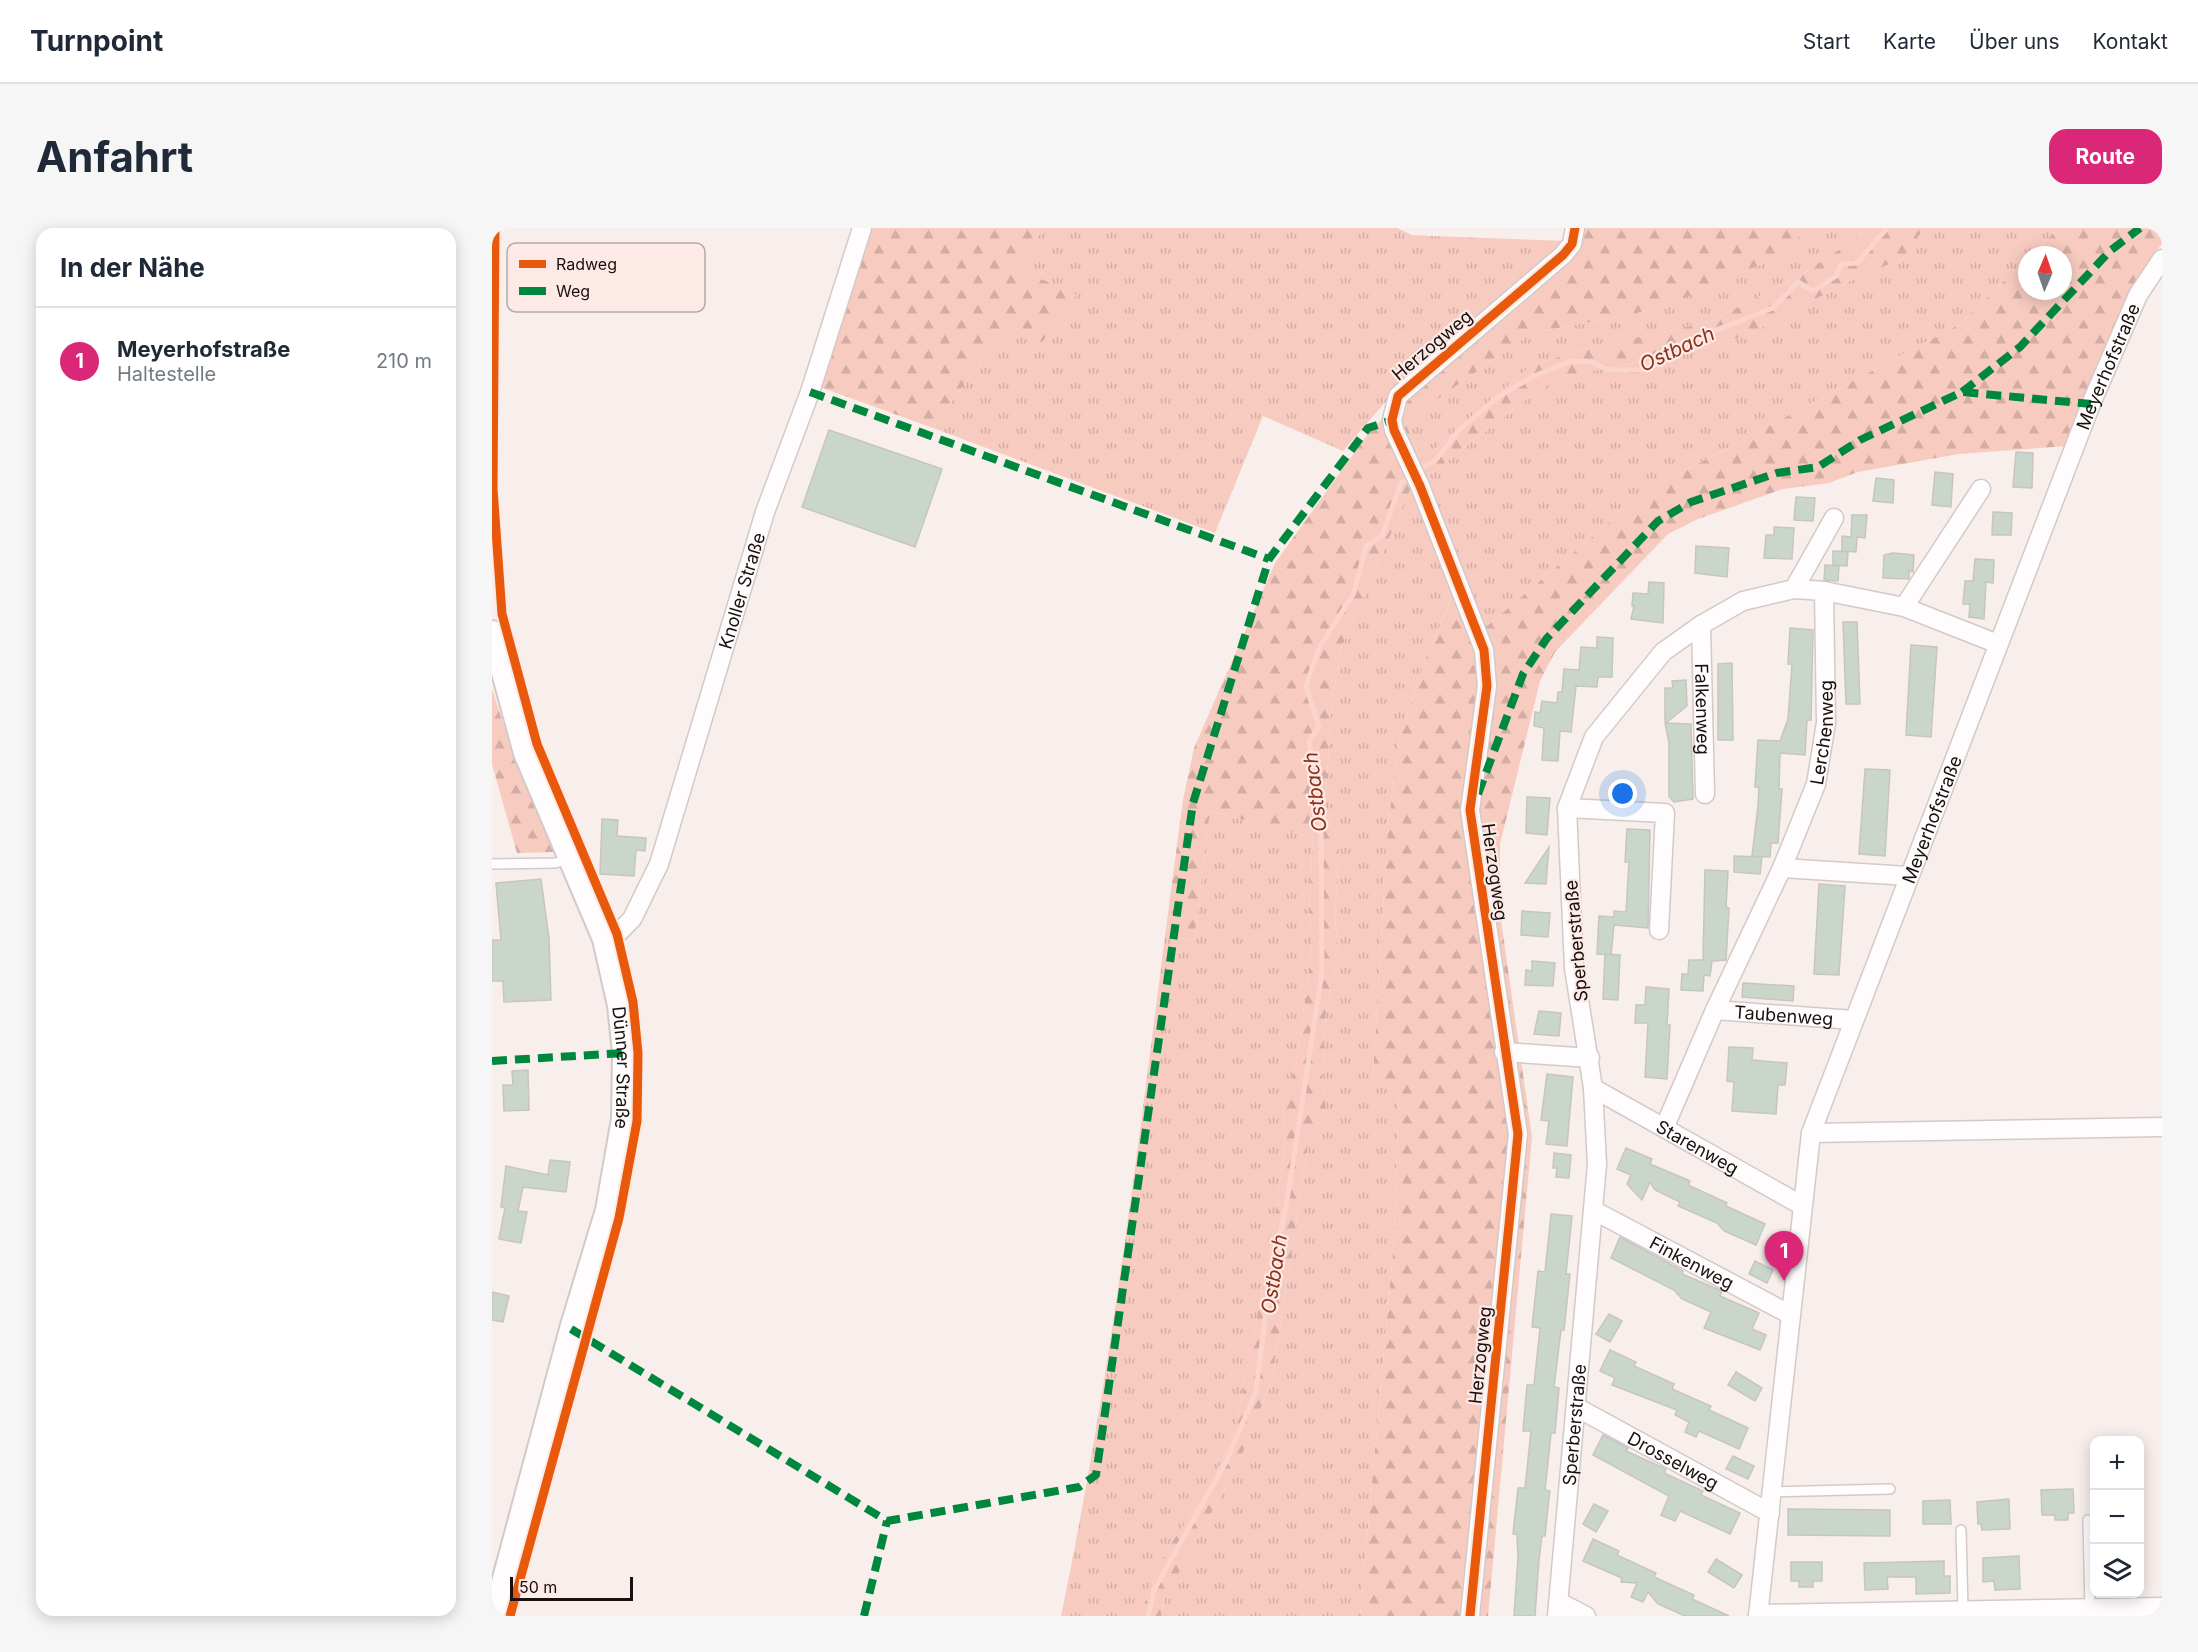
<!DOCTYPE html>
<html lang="de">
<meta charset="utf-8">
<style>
body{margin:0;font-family:Inter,sans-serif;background:#f6f6f7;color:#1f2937}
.controls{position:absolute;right:18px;bottom:18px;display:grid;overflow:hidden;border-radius:12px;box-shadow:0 3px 15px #0003}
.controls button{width:54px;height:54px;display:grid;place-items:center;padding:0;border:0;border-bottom:2px solid #e0e1e3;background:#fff;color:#1f2937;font:30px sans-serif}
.compass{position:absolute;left:1526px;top:18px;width:54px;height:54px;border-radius:50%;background:#fff;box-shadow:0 3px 15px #0003;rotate:2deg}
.scale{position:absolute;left:18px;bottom:15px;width:123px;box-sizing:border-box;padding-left:6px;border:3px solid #18100e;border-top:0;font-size:16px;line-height:21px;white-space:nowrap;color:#18100e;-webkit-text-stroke:4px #fdeae6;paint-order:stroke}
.you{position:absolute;left:1131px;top:566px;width:21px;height:21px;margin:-15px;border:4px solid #fff;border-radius:50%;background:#1a73e8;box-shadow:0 0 0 9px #1a73e833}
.badge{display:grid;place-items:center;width:39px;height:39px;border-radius:50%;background:#db2777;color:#fff;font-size:20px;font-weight:700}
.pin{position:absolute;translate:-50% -50px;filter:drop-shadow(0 2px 3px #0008)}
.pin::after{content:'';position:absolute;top:32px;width:21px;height:18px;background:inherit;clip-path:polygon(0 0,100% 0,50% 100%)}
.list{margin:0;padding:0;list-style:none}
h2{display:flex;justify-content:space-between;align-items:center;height:78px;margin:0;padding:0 24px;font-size:26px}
h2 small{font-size:20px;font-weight:400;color:#747a83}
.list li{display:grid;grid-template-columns:39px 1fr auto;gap:18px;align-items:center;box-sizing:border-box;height:108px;padding:0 24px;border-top:2px solid #e0e1e3}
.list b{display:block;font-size:22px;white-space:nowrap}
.list p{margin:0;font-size:20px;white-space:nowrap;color:#747a83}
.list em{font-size:20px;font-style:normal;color:#747a83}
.icon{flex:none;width:33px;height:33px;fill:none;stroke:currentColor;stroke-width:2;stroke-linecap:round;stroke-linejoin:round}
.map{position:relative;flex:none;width:1670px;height:1388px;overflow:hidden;border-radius:18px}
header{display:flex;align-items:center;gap:36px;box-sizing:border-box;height:84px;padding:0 30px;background:#fff;border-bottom:2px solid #e0e1e3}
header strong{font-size:28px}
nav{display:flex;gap:33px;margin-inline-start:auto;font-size:21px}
.intro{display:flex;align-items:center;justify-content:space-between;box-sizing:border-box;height:144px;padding:0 36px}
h1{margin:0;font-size:42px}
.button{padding:15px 27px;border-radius:18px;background:#db2777;color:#fff;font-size:21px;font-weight:700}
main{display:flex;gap:36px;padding:0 36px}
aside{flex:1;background:#fff;border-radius:18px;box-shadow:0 3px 15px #0003}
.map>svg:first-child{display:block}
</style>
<header>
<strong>Turnpoint</strong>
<nav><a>Start</a><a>Karte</a><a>Über uns</a><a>Kontakt</a></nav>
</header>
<div class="intro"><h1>Anfahrt</h1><a class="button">Route</a></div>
<main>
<aside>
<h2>In der Nähe<small></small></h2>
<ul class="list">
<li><span class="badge">1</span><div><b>Meyerhofstraße</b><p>Haltestelle</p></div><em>210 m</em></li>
</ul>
</aside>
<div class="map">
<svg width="1670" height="1388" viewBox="0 0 1670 1388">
<defs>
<pattern id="grass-tufts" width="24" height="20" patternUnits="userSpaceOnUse" patternTransform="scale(1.5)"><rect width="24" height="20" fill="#f7cbc0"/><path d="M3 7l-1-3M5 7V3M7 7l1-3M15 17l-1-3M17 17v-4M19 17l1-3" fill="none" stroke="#d3ada4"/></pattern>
<pattern id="forest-firs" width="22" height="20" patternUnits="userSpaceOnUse" patternTransform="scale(1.5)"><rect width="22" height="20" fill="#f7cbc0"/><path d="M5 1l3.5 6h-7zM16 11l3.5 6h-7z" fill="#d3ada4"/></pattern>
</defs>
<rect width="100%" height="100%" fill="#f8eeeb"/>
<g fill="url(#grass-tufts)">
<polygon points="552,0 905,0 920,7 940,8 1075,13 902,164 851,223 771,188 723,305 441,200 512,101 584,68 524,40"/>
<polygon points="1315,0 1379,0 1309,47 1217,94 1101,119 1040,137 929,233 913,194 1039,105 1142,86 1193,70 1290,27"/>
<polygon points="1432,0 1567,0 1539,27 1535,27 1535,31 1468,96 1153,264 995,398 970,345 934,430 908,506 896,598 881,846 907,863 902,1013 868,1388 669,1388 673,1370 747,1234 780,1152 816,917 834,881 830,854 834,784 846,728 843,685 847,617 833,581 839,482 848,423 918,262 1044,164 1071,148 1187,127 1253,108 1362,51 1412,30"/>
<path d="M 718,583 L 821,609 L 817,684 L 821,710 L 805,833 L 791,879 L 794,911 L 779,1017 L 743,1203 L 718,1260 L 673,1324 L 647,1388 L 569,1388 C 616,1163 644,936 673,708 L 702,713 Z"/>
</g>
<g fill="url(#forest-firs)">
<polygon points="377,0 552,0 524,40 585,67 550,114 512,101 441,200 328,159"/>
<polygon points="1089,0 1315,0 1290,27 1193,70 1142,86 1039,105 913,194 929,233 1040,137 1101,119 1217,94 1309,47 1379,0 1432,0 1412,30 1362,51 1253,108 1187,127 1071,148 1044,164 918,262 848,423 839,482 833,581 847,617 843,685 846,728 834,784 830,854 834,881 816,917 780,1152 747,1234 673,1370 669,1388 647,1388 673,1324 718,1260 743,1203 779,1017 794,911 791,879 805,833 821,710 817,684 821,609 718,583 702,713 673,708 691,572 702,520 783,335 878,203 913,170 1080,31 1090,11"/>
<polygon points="1567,0 1670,0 1670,15 1639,62 1575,218 1467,226 1366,244 1337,255 1291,261 1206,291 1176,306 1063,424 1048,453 1008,616 1008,685 1040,909 996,1388 868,1388 902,1013 907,863 881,847 896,598 908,506 934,430 971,344 995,398 1153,264 1468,96 1535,31 1535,63 1571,63 1571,27 1539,27"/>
<polygon points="0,461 24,535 62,624 25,625 0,536"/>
</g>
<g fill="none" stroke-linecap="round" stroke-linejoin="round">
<polyline stroke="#fbd5cb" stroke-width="5" points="656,1388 662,1362 735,1232 764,1163 774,1083 797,961 830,744 829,599 817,513 827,499 814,458 827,420 862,365 874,318 890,308 909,255 928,240 943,233 967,202 1006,169 1042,148 1079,133 1099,134 1117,142 1150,142 1175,121 1281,80 1306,54 1321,63 1344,48 1349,36 1365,35 1395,0"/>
</g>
<g fill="#cbd6cb" stroke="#c6c5c2" stroke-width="1.5">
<polygon points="337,202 450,241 423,319 310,279"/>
<polygon points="1524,224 1541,225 1540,260 1521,259"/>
<polygon points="1443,244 1461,246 1459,279 1440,277"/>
<polygon points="1384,250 1402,252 1401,275 1381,273"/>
<polygon points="1304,269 1323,270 1321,293 1302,292"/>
<polygon points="1501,284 1520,285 1519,307 1500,307"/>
<polygon points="1360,287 1375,287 1373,310 1365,309 1364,324 1350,323 1350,308 1359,309"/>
<polygon points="1282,299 1302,300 1300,331 1272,330 1274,307 1282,307"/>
<polygon points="1204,318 1237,320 1235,349 1203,345"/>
<polygon points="1341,323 1356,324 1355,338 1341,337"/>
<polygon points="1401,325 1422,327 1421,344 1417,343 1417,351 1391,350 1392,327"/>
<polygon points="1483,331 1502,332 1501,355 1494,354 1492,391 1477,389 1478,376 1471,376 1473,353 1481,353"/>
<polygon points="1333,337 1347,338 1346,353 1332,352"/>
<polygon points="1157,354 1172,355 1171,395 1139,391 1142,378 1140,378 1141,365 1156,366"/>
<polygon points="1351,394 1365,394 1368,476 1354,476"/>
<polygon points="1298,400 1321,402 1319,492 1315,492 1313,527 1288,525 1287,561 1290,561 1286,615 1279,615 1278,629 1260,628 1266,578 1267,559 1263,559 1266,512 1288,513 1296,491 1300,436 1296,436"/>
<polygon points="1105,409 1121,410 1120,449 1106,449 1105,459 1084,458 1079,504 1068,503 1066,533 1050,532 1052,500 1042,498 1043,484 1048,485 1050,473 1065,475 1066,464 1070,464 1072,441 1087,442 1089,419 1105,420"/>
<polygon points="1419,417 1445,419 1439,509 1414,507"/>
<polygon points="1240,435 1241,512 1226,512 1226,436"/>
<polygon points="1194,452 1195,478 1174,495 1199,496 1201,571 1182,574 1177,569 1177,515 1173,495 1173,460 1181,460 1180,453"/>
<polygon points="1373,541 1398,542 1393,628 1367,626"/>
<polygon points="1035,569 1058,570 1055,607 1034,605"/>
<polygon points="110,591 126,592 125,608 154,610 153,623 144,622 142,648 108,646"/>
<polygon points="1135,601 1158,602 1156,700 1122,697 1119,727 1105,726 1107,688 1122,689 1122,683 1134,684 1137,634 1133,634"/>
<polygon points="1057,619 1054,656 1033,655"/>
<polygon points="1242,628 1270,629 1268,646 1242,644"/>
<polygon points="1213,642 1236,643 1234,679 1237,680 1234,732 1220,733 1218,748 1212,747 1211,763 1189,762 1190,746 1196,746 1197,732 1214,732 1211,732"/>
<polygon points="49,651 57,710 59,772 12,774 11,753 0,753 0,712 9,712 4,655"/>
<polygon points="1327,656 1353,658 1347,747 1322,746"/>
<polygon points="1030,683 1058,685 1056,709 1029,707"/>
<polygon points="1113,726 1128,727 1126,772 1111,771"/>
<polygon points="1040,733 1063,735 1061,758 1033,757 1034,742 1040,743"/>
<polygon points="1251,755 1302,758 1301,773 1250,769"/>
<polygon points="1154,759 1177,761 1175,797 1178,797 1175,851 1153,849 1156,795 1143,795 1144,777 1153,777"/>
<polygon points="1047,783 1069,785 1067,808 1042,806"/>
<polygon points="1237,819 1261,820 1260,832 1295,835 1293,857 1286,857 1284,886 1240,883 1242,854 1235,853"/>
<polygon points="36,842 37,882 12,883 11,857 21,857 20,843"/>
<polygon points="1055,846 1081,849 1075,918 1054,916 1057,893 1049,892"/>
<polygon points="1134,920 1160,931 1158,936 1198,953 1196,957 1235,975 1234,978 1273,996 1264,1017 1232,1003 1225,995 1186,978 1188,974 1163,962 1158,954 1150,972 1135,956 1139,947 1125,941"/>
<polygon points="1062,925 1079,927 1077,950 1064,949 1065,940 1061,940"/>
<polygon points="58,932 78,934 74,964 31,959 26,983 35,984 29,1015 7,1011 13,980 9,979 14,938 56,947"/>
<polygon points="1059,986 1080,988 1074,1046 1078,1046 1072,1102 1069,1102 1062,1159 1067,1160 1063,1205 1059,1205 1055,1244 1053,1262 1058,1263 1057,1270 1053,1308 1050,1308 1047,1332 1043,1388 1022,1388 1026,1330 1025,1306 1021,1306 1026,1260 1033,1260 1039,1203 1031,1203 1035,1157 1042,1157 1048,1100 1040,1099 1046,1043 1053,1044"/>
<polygon points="1128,1009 1191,1043 1190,1046 1230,1063 1228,1068 1267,1085 1260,1101 1274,1107 1268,1122 1212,1100 1219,1084 1190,1071 1182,1062 1119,1030"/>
<polygon points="1263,1033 1281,1042 1275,1055 1257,1046"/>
<polygon points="0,1064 17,1068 11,1094 0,1092"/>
<polygon points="1117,1086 1130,1093 1118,1114 1104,1106"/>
<polygon points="1118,1122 1144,1134 1142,1138 1182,1156 1180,1161 1219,1178 1217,1182 1256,1200 1247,1221 1207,1203 1204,1209 1193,1204 1197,1194 1183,1187 1185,1182 1120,1157 1123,1150 1108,1143"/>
<polygon points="1244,1144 1270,1160 1263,1173 1236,1157"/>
<polygon points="1111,1207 1136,1220 1134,1223 1174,1241 1172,1245 1211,1263 1209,1267 1248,1285 1238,1306 1188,1283 1183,1293 1169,1287 1177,1268 1101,1227"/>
<polygon points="1241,1228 1262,1238 1256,1251 1234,1241"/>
<polygon points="1581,1261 1582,1285 1576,1285 1576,1292 1563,1292 1563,1287 1550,1287 1549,1262"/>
<polygon points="1517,1271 1518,1301 1490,1302 1489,1296 1486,1296 1485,1274"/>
<polygon points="1458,1272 1459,1296 1431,1296 1431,1273"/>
<polygon points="1102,1276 1116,1283 1104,1304 1091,1296"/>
<polygon points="1296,1281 1398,1282 1398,1308 1296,1307"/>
<polygon points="1101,1311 1127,1323 1125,1327 1164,1345 1162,1349 1202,1367 1200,1371 1237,1388 1193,1388 1166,1376 1156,1364 1151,1374 1139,1369 1145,1355 1129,1354 1130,1350 1091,1333"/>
<polygon points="1527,1328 1528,1361 1503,1362 1502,1353 1491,1354 1491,1330"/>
<polygon points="1224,1331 1250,1347 1242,1360 1216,1344"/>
<polygon points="1452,1333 1452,1348 1458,1348 1458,1365 1424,1366 1424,1349 1395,1349 1396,1361 1373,1362 1372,1335"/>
<polygon points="1299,1334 1330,1334 1330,1353 1321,1353 1321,1359 1307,1359 1307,1353 1299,1353"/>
</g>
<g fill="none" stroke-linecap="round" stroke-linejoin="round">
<g stroke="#d3cac8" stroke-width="12">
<g id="service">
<polyline points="0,636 63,635 78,631"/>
<polyline points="1281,1264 1398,1261"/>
<polyline points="1596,1292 1598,1380"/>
<polyline points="1469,1302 1471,1382"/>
</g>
</g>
<g stroke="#d3cac8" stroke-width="21">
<g id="minor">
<polyline points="1302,361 1342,290"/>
<polyline points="1412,379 1489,261"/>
<path id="s1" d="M 1209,397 L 1213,566"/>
<polyline points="1075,580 1173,585 1167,702"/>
<polyline points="1290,640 1416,648"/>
<path id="s2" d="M 112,711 L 125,706 L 140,691 L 167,636 L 273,284 L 318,164 L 370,0"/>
<path id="s3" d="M 1223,782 L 1362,792"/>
<polyline points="1012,824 1098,830"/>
<path id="s4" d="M 1101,860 L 1309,977"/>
<path id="s5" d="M 1173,898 L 1223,782 L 1290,640 L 1324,556 L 1334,495 L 1332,363"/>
<polyline points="1319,905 1670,899"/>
<path id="s6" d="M 1101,982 L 1299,1087"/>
<path id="s7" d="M 1084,1179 L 1278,1285"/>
<polyline points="1067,1374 1094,1388"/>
<polyline points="1266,1386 1670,1379"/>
<polyline points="978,1388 1026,906 978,582 995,458 992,422 928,258 902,202 900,192 906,168 1071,27 1080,16 1083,0"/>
<path id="s8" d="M 1065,1388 L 1105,936 L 1101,860 L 1082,740 L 1075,580 L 1102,509 L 1171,424 L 1209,397 L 1251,373 L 1302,361 L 1332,363 L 1412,379 L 1506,416"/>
<path id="s9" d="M 1266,1388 L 1319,905 L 1599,176 L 1646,67 L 1670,31"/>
</g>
</g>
<g stroke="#d3cac8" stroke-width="26">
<g id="tertiary">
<path id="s10" d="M 0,404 L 33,525 L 112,711 L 127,777 L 132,825 L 131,891 L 115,982 L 79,1101 L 2,1388"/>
</g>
</g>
<use href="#service" stroke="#fefcfc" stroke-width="9"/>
<use href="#minor" stroke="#fefcfc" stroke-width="18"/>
<use href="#tertiary" stroke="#fefcfc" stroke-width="22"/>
<g stroke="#00873e" stroke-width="8" stroke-dasharray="15 8" stroke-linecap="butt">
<polyline points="318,164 777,331"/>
<polyline points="1470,164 1528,119 1618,23 1648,0"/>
<polyline points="986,566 1031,446 1055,410 1166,293 1199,274 1285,245 1326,239 1368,212 1470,164 1599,176"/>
<polyline points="0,833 132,825"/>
<polyline points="79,1101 395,1293 587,1259 604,1247 701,575 777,331 876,200 900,192"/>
<polyline points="372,1388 395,1293"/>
</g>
<g stroke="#fdeae6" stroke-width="13">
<g id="cycleway">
<polyline points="3,0 1,261 10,386 45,516 125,706 141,774 146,825 145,893 127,990 18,1388"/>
<polyline points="978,1388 1026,906 978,582 995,458 992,422 928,258 902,202 900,192 906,168 1071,27 1080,16 1083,0"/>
</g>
</g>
<use href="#cycleway" stroke="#e8590c" stroke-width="9"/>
</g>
<g text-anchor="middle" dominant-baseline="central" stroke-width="4.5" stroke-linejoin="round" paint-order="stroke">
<g font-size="18" fill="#18100e" stroke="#fdeae6">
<text transform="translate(940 117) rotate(-40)">Herzogweg</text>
<text stroke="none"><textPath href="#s9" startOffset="1308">Meyerhofstraße</textPath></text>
<text stroke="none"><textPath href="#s2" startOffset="382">Knoller Straße</textPath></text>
<text stroke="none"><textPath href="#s1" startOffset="84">Falkenweg</textPath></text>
<text stroke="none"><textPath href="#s5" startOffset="426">Lerchenweg</textPath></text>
<text stroke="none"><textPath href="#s9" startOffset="822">Meyerhofstraße</textPath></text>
<text transform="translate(1003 644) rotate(82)">Herzogweg</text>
<text transform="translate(1084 713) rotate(-95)">Sperberstraße</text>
<text stroke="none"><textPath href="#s3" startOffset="69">Taubenweg</textPath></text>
<text stroke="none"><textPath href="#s10" startOffset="458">Dünner Straße</textPath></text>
<text stroke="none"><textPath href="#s4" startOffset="120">Starenweg</textPath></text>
<text stroke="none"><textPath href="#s6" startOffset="112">Finkenweg</textPath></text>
<text transform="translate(988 1127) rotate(-84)">Herzogweg</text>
<text stroke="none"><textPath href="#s8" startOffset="192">Sperberstraße</textPath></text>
<text stroke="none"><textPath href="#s7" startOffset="111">Drosselweg</textPath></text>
</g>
<g font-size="20" font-style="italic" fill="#8b2f17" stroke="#fdeae6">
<text transform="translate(1185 121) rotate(-25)">Ostbach</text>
<text transform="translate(823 564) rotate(-97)">Ostbach</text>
<text transform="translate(782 1046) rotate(-81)">Ostbach</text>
</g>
</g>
<rect x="15" y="15" width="198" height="69" rx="9" fill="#fdeae6" stroke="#b8a9a5" stroke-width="1.5"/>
<rect x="27" y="32" width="27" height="8" fill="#e8590c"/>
<rect x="27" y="59" width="27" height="8" fill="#00873e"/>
<g font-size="16" fill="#18100e">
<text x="64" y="42">Radweg</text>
<text x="64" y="69">Weg</text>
</g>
</svg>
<div class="controls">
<button>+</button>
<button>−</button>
<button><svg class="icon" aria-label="layers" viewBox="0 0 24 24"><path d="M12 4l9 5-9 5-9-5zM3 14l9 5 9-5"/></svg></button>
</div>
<svg class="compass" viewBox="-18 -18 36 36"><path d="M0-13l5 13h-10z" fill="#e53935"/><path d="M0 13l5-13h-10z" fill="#747a83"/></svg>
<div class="scale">50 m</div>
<div class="you"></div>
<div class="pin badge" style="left:1292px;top:1053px">1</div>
</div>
</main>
